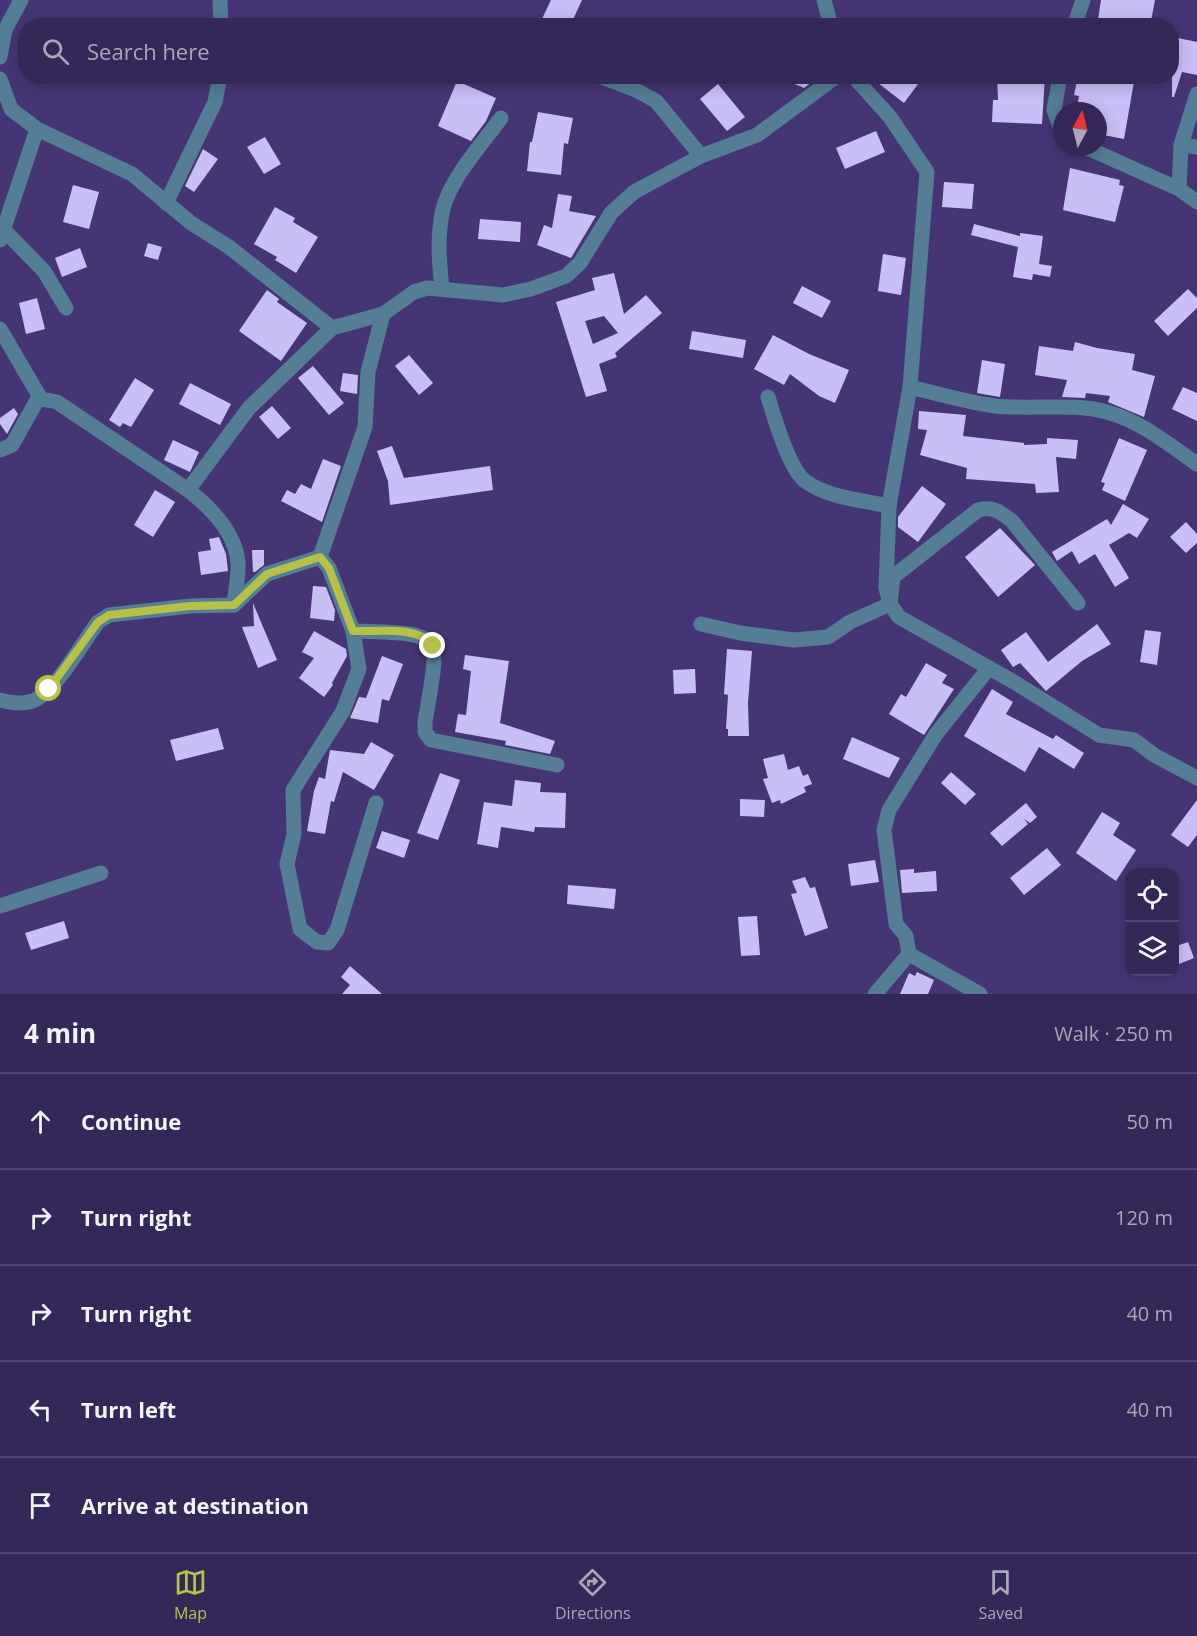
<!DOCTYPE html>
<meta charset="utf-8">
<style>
body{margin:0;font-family:"Open Sans",sans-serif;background:#3f3461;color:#f1f3f6}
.controls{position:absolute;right:18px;bottom:18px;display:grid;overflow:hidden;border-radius:12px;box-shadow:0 3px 15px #0003}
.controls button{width:54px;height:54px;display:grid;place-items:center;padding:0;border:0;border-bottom:2px solid #4e446e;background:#342858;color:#f1f3f6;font:30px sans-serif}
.compass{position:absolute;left:1053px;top:102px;width:54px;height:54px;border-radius:50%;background:#342858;box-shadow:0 3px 15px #0003;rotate:7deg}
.stop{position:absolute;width:18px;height:18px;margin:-14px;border:4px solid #b8c147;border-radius:50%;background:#fff}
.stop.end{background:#b8c147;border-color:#fff;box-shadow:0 2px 6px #0008}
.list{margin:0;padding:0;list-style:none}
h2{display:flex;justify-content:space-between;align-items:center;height:78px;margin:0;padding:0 24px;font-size:26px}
h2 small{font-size:20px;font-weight:400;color:#a9a6ba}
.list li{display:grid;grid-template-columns:39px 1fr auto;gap:18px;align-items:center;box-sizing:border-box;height:96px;padding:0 24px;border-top:2px solid #4e446e}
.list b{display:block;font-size:22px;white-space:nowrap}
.list em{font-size:20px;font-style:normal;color:#a9a6ba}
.icon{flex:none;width:33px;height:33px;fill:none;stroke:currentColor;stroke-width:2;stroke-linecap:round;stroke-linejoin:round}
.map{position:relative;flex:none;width:1197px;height:994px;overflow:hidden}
.search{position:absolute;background:#342858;box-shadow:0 3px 15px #0003;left:18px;right:18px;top:18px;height:66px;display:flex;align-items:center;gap:15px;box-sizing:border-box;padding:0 21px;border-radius:24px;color:#a9a6ba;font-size:22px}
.sheet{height:558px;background:#342858}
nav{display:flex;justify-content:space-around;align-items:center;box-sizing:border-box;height:84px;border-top:2px solid #4e446e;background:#342858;font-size:16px;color:#a9a6ba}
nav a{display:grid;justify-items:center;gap:3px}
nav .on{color:#b8c147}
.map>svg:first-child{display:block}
</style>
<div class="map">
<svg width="1197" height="994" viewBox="0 0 1197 994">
<rect width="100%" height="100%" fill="#463575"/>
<g fill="#c9bff7" fill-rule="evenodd">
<polygon points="551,0 582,0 570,26 551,26 541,21"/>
<polygon points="1101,0 1155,0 1150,26 1097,26"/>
<polygon points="1178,38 1197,42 1197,75 1182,72 1174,97 1172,97 1172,56 1175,56"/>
<polygon points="776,76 820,76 804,88"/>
<polygon points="883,76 924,76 904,103 878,83"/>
<polygon points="997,76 1045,76 1042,124 992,122 993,100 998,100"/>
<polygon points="1078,76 1135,76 1124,139 1098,134 1098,111 1076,111 1079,96 1074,95"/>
<polygon points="457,81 496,98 486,121 471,141 438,126"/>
<polygon points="718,84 745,117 727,131 700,99"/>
<polygon points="538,112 573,118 568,144 564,143 561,175 527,171 530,142 532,142"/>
<polygon points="876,131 885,152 845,169 836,148"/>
<polygon points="265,137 281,164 264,174 247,147"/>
<polygon points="203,149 218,159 194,192 185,186"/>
<polygon points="1070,168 1120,180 1119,185 1124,186 1115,222 1063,210"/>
<polygon points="944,182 974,184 972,209 942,207"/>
<polygon points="73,185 99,192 89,229 63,222"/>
<polygon points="558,194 572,196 569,211 596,216 571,258 537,245 544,225 552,228"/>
<polygon points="275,207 295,218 293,222 318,237 296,273 275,260 277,257 254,244"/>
<polygon points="480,219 521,222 520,242 478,239"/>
<polygon points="974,224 1020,236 1020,233 1043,236 1039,264 1052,266 1050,277 1033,274 1032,280 1013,277 1018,247 971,235"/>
<polygon points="148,243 162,247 158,260 144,256"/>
<polygon points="80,248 87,267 62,277 55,258"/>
<polygon points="883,254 906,258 901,295 878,291"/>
<path d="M 614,273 L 624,314 L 646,295 L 662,313 L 615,353 L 617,357 L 599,364 L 607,391 L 586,397 L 556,302 L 595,290 L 592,278 ZM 604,316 L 618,333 L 593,344 L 585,321 Z"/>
<polygon points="802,286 831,301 822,318 793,303"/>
<polygon points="1188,289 1197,298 1197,308 1168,336 1154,321"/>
<polygon points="267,290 279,299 277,302 307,323 281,361 239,331"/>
<polygon points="37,298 45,329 26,334 19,303"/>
<polygon points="692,331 746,340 743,358 689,349"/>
<polygon points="773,335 809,354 849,370 835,403 819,396 790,374 784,385 754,369"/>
<polygon points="1075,342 1097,348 1135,354 1132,370 1155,376 1144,417 1108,402 1110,396 1086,393 1085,398 1062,397 1067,380 1035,375 1039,346 1073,351"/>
<polygon points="409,355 433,383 419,395 395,366"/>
<polygon points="982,360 1005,364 1000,397 977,393"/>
<polygon points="313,366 344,403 329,415 298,378"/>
<polygon points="343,373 358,375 357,394 340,391"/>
<polygon points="135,378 154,390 131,427 123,423 120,427 109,420"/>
<polygon points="190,383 231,404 220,425 179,404"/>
<polygon points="1183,387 1197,393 1197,421 1172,409"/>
<polygon points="272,406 291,428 278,439 259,417"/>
<polygon points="14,408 18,414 7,434 0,424 0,418"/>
<polygon points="919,411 966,415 963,436 1024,443 1024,445 1047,444 1047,438 1078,440 1076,459 1056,457 1059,492 1036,493 1035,484 966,479 967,468 920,455 927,430 918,429"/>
<polygon points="1119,438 1147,450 1125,501 1102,490 1105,483 1101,482"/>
<polygon points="173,440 199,452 190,472 164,460"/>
<polygon points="392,446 404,478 490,466 493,490 390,505 388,481 377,451"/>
<polygon points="323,459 341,466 322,522 281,501 287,490 295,494 301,484 311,489"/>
<polygon points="922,486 946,504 918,542 898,527 898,517"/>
<polygon points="155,490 175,502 153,537 134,525"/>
<polygon points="1123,504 1149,519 1137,538 1129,533 1109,545 1129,578 1115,587 1095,554 1079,564 1072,551 1057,561 1052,552 1107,519 1111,525"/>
<polygon points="1186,522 1197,534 1197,543 1186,553 1170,537"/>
<polygon points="1000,528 1035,565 998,597 965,557"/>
<polygon points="219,537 226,554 228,571 201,575 198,552 211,550 209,539"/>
<polygon points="252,550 264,550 264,565 255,572 253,572"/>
<polygon points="313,586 326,587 335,610 334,621 310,618"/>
<polygon points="253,603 277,660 258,668 242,627 254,626"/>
<polygon points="1097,624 1111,644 1082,661 1046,691 1020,663 1013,667 1001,650 1026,632 1048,662"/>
<polygon points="1145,630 1161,632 1157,665 1140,662"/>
<polygon points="314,631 346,649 347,656 332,683 333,685 324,697 299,678 314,658 302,652"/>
<polygon points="727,649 752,651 748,703 749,736 728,736 728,729 726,729 728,695 724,694"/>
<polygon points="465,655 509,661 500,723 555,741 550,754 505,745 506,741 455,732 458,714 466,715 471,671 463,669"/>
<polygon points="382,656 403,664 389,701 382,699 378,723 350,718 359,697 366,698"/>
<polygon points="926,663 947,675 942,683 954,689 924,735 889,714 901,694 906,697"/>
<polygon points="695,669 696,693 674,694 673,670"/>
<polygon points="992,689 1013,702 1006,714 1053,739 1056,735 1084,753 1074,769 1039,747 1025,772 964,736"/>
<polygon points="218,728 224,749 176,761 170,740"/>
<polygon points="852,737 900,758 889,778 843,759"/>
<polygon points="371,742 394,755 374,790 343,772 334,802 331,801 325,834 307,831 314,791 319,777 325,779 330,750 364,754"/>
<polygon points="784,754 788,770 799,766 803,776 808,774 812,784 804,787 806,792 781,804 780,800 772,803 763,779 768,778 763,759"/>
<polygon points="951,772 976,794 965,805 941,783"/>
<polygon points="440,773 460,780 438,840 417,833"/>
<polygon points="515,780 541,783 540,792 566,793 565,828 535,827 534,832 501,827 498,848 477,844 484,802 512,806"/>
<polygon points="740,799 765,800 764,817 740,816"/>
<polygon points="1197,800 1197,835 1188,847 1171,835"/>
<polygon points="1026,803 1037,817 1030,823 1024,819 1028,824 1002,846 990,833"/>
<polygon points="1102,812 1120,823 1113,835 1136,850 1116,881 1076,853"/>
<polygon points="382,831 410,840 404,858 376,848"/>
<polygon points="1047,848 1061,865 1024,895 1010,878"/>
<polygon points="875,860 879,882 851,886 848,864"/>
<polygon points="914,869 914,873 936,871 937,891 902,893 900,870"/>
<polygon points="805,877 810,888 815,887 828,928 805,936 791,894 797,893 792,881"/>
<polygon points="568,885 616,889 614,909 567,904"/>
<polygon points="757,916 760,955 741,956 738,917"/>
<polygon points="64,921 69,938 31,950 25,933"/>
<polygon points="1188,942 1194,958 1174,966 1174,947"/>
<polygon points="350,966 382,994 342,994 350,985 341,977"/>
<polygon points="917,972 934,980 928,994 900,994 909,973 915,976"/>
</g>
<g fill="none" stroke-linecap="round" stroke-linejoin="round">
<g stroke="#537e95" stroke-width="15">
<polyline points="220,0 221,26"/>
<polyline points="824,0 831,26"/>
<polyline points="1074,26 1083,0"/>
<polyline points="0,57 5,30 21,0"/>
<polyline points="599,76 636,90 656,101 701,156"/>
<polyline points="853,76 890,117 927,172 910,387 889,506 886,588 890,604 899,617 1014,682 1099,735 1134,740 1154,755 1197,778"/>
<polyline points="1060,76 1054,110 1062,132"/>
<polyline points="0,79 11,109 37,129 132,174 191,223 229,247 332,328 383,314 414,292 427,288 503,295 531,289 566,276 580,263 611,213 634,192 701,156 757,135 837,76"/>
<polyline points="1181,145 1197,147"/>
<polyline points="1085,147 1179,189 1197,202"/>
<polyline points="1179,189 1181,145 1197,94"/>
<polyline points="166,203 215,102 220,76"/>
<polyline points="3,229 44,271 66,308"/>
<polyline points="0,240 37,129"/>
<path d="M 442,288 C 439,262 437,235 443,209 C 450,179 483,143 501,118"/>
<polyline points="0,329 41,399"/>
<path d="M 910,387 C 938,394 966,402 995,406 C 1033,410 1074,402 1110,413 C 1140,421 1171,446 1197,464"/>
<path d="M 768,397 C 774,417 789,469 805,481 C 828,498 862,500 889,506"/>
<polyline points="0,450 12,445 36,402 41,399 57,402 188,490"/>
<polyline points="320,557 365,427 368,372 383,314"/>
<path d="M 234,605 C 235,592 239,576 238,562 C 235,532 210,507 188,490 L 249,408 L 332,328"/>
<path d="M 701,624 L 740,633 L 794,640 L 828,637 L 850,622 L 890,604 L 893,577 L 978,510 C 993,506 1000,512 1012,521 L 1078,603"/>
<path d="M 353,631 C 447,634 440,631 425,722 L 425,732 L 431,740 L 557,765"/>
<path d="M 0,700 C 11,703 26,705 37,699 C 58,687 83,642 98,622 L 109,615 L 190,606 L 234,605 L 267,574 L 320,557 L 329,568 L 353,631 L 359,669 L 343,711 L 293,790 L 294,834 L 287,864 L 300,929 L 317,942 L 328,943 L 337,930 L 376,803"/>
<polyline points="0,906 101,873"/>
<polyline points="875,994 909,954"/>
<polyline points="980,994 909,954 906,936 896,924 884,830 889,810 936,734 989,668"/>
</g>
</g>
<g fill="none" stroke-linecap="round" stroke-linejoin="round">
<path stroke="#b8c147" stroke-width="8" d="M 49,689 L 98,622 L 109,615 L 190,606 L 234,605 L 267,574 L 320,557 L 329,568 L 353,631 C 378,632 418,625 433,646"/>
</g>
</svg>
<div class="controls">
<button><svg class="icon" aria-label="locate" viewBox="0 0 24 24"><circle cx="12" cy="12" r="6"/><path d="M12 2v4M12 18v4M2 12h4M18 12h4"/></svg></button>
<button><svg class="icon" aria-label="layers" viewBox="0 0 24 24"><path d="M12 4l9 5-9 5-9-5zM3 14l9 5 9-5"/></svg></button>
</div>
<svg class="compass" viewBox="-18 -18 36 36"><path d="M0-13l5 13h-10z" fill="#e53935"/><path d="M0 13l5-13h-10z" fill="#a9a6ba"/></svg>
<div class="stop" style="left:49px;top:689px"></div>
<div class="stop end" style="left:433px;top:646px"></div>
<div class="search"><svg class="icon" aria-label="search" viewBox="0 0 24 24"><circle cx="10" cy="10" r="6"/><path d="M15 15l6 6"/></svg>Search here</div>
</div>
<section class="sheet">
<h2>4 min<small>Walk · 250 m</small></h2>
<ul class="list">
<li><svg class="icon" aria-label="ahead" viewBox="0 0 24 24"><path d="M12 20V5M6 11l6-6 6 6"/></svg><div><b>Continue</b></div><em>50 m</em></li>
<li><svg class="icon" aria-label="right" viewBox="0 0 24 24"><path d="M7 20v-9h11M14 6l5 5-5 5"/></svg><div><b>Turn right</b></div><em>120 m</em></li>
<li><svg class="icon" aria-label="right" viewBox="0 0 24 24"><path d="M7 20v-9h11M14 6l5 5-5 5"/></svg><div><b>Turn right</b></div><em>40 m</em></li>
<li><svg class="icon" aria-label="left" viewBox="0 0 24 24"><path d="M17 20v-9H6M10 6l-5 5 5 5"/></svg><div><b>Turn left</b></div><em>40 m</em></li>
<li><svg class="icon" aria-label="arrive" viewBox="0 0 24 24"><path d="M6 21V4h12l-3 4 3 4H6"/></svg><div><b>Arrive at destination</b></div></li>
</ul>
</section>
<nav>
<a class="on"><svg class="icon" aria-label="map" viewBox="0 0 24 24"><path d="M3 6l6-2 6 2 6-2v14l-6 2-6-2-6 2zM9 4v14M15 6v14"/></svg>Map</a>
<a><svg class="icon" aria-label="directions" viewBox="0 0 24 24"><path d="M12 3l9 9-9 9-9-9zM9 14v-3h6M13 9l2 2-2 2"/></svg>Directions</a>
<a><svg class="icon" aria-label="saved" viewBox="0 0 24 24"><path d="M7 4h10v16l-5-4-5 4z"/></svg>Saved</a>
</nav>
